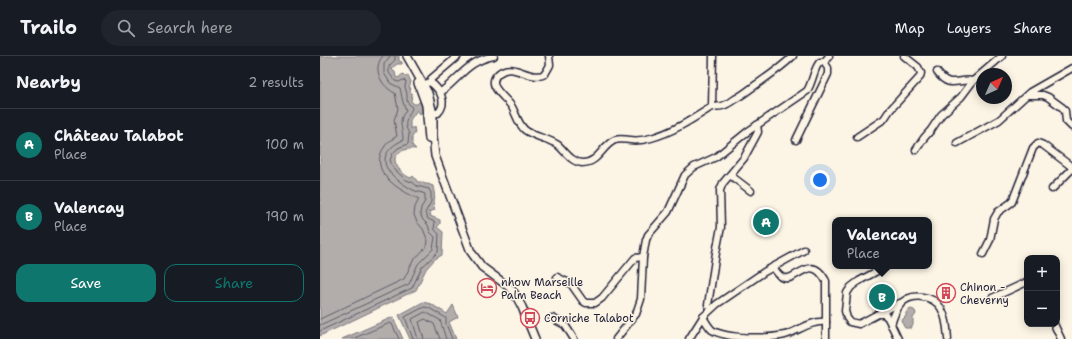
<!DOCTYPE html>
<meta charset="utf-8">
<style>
body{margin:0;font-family:"Shantell Sans",sans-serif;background:#20242c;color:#f1f3f6}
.controls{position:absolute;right:12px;bottom:12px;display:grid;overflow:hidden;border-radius:8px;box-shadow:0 2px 10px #0003}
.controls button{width:36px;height:36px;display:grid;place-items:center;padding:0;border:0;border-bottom:1px solid #363941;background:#171b24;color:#f1f3f6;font:20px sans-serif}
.compass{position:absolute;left:656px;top:12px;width:36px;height:36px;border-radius:50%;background:#171b24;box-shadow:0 2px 10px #0003;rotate:45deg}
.you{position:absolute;left:500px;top:124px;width:14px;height:14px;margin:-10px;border:3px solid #fff;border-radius:50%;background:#1a73e8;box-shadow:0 0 0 6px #1a73e833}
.badge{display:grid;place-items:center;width:26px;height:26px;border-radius:50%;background:#0f766e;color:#fff;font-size:13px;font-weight:700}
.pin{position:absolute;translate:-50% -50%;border:2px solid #fff;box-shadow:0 1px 4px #0006}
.popup{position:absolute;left:512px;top:161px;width:100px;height:52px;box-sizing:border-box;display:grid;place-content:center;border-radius:8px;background:#171b24;filter:drop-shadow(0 1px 3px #0005);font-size:13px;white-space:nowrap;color:#9ea1a6}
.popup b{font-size:15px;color:#f1f3f6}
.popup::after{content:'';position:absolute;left:50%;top:100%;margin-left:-8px;border:8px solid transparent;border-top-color:#171b24}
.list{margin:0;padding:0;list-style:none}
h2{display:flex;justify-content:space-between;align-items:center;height:52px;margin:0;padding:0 16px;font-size:17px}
h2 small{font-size:13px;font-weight:400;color:#9ea1a6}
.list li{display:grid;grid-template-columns:26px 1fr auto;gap:12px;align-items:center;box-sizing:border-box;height:72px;padding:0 16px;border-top:1px solid #363941}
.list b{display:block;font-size:15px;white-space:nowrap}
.list p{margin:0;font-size:13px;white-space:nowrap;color:#9ea1a6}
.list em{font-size:13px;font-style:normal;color:#9ea1a6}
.actions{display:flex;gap:8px;padding:12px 16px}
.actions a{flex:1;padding:9px 0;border:1px solid #0f766e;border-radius:12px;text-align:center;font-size:14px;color:#0f766e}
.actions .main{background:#0f766e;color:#fff}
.icon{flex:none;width:22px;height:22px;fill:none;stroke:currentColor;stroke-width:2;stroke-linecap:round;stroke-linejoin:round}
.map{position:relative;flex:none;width:752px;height:283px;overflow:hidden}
header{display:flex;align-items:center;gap:24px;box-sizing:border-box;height:56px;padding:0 20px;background:#171b24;border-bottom:1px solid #363941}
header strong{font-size:19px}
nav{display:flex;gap:22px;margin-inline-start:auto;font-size:14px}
.search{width:280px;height:36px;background:#20242c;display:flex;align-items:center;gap:10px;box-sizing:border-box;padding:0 14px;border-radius:22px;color:#9ea1a6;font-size:15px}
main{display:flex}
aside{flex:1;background:#171b24}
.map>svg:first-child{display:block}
</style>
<header>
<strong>Trailo</strong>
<div class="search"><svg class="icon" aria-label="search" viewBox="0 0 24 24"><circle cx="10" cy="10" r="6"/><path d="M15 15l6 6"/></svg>Search here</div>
<nav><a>Map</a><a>Layers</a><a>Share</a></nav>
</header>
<main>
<aside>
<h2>Nearby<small>2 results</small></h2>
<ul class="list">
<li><span class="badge">A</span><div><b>Château Talabot</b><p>Place</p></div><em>100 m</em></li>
<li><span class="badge">B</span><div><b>Valencay</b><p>Place</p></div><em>190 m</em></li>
</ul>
<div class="actions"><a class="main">Save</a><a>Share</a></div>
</aside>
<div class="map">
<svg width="752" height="283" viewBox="0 0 752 283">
<rect width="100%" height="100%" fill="#fcf5e5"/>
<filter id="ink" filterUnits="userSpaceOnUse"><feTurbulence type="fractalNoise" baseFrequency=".025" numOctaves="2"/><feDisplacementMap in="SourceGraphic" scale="8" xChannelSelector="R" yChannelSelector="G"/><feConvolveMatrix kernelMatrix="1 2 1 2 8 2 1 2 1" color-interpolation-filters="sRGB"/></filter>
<g filter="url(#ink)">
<g fill="#b2adab" stroke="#78757e">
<path d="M 0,0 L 79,0 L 79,5 L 82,6 L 82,8 L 77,8 L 72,12 L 73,15 L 75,16 L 76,21 L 78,22 L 83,18 L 85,20 L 88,19 L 91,26 L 89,32 L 91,32 L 90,35 L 92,38 L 91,45 L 94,48 L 97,48 L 101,44 L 107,56 L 103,55 L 100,58 L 97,54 L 90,64 L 90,72 L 93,72 L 94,71 L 95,77 L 92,81 L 92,89 L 96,93 C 87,92 80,94 75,102 C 74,110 84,120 91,122 L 93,120 L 98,126 L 102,126 L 105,128 L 108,128 L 113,130 C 114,136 116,143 113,149 L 115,154 L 108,156 L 111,158 L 110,160 L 120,164 L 120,168 L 117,171 L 123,176 L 122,199 L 115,203 L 106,213 L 96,234 L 0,280 Z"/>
<polygon points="103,246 111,248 127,258 133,249 138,261 129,266 136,283 90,283 79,259"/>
<polygon points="592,253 595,255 596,258 593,262 593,269 591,272 585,272 583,269 582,264 586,260 586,257 588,254"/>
<polygon points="73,261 83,283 22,283"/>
</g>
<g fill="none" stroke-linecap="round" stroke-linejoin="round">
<g stroke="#5c5a68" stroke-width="1">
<path d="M 0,263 L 84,223 L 93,205 L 107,190 L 108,185 L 103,173 L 97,166 L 94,159 L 95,151 L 99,143 C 80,135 46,115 65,90 C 68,85 73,83 77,80 L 74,64 L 78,53 L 75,37 C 62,31 51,13 63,0"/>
<path d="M 0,269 L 89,228 L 98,208 L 113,193 L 115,181 L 110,176 L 108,169 L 103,164 L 100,158 L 101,152 L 105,145 L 105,138 C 101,136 97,136 93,134 C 79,126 52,109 72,91 C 75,88 79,86 83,84 C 83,71 77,66 86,54 C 82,46 82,40 80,32 L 70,27 L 64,17 L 64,8 L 70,0"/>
<path d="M 0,275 L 92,232 L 102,211 L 118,196 L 119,178 L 114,173 L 115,166 L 108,163 L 105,157 L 111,146 L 111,137 L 109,133 L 97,130 L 92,126 L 86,124 L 73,112 L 70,104 L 73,97 L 78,92 L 88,88 L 89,77 C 82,67 88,62 92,52 L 87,45 L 87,38 L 85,31 L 86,25 L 83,24 L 79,26 L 75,25 L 69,17 L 69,10 L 75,4 L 75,0"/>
<polyline points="32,283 70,267 72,268 79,283"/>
<polyline points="93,283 85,261 104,251 109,252 126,262 126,268 132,283"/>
<polyline points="98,283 92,263 105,256 120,264 126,283"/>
<polyline points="104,283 99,266 105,263 114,268 120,283"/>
</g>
<g stroke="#22223b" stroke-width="9">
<g id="minor">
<path d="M 229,0 L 230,9 L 225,18 C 210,26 193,5 179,17 C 164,29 186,41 192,51 C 196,58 198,68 205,74 C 214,81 228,82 238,89 C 245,95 251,106 262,107 C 279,107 282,89 295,84 C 301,82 305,84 310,84 C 317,85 324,84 331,82 C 353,76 371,64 390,52 C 394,50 398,51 402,50 C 406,49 411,46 415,43 C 423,39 430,33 437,28 C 450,19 462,11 473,0"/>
<path d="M 617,16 C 630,34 638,22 653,25"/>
<polyline points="110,26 111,23 138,0"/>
<path d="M 99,30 L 110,26 C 120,33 128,47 118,57 L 109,57"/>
<path d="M 121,36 C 141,21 147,5 174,0"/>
<polyline points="707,39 723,39 728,41 743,52 745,55 746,65 752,71"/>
<polyline points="392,51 393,0"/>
<polyline points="537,81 564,63 570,54 600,21 601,17 598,11 584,0"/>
<polyline points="476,84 508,18 508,12 504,6"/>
<polyline points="637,87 679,64 710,36 752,12"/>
<polyline points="596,94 604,82 611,74 621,59 641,41 653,25 682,0"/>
<polyline points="410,119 431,135"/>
<polyline points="732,133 752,113"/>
<polyline points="663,198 670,184 674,163 678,156 692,146 713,92 718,87 723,89 752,111"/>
<polyline points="566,210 539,225 531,231 527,237 525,255 527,262 530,266 539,268 558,258 564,258 568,262 578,283"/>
<path d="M 453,211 C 456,215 458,220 464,222 C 476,226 491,196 506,225 L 506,283"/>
<polyline points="237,221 251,228 263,245 266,247 275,247 282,242 315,202 323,201"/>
<polyline points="672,242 707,226"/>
<polyline points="388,249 396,197 401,171 400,134 403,127 424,102 438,76 437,69"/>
<polyline points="560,257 580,247"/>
<path d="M 383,261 C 386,266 388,270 392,274 C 407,283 447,283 465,279 C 478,275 492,264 506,266"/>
<polyline points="232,262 245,269 254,283"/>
<polyline points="734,268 741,283"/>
<path d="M 571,269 C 573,262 575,255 580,249 C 590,236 613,239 621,252 C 627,262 627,273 628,283"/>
<path d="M 296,283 L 316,258 L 321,243 L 323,201 L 326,184 L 328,179 L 348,156 L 365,119 L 374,111 L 396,101 L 427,76 L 487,35 C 493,26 494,11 500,6 L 504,6 L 509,0"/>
<polyline points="369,283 383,261 397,248 444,216 484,194"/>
</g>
</g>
<g stroke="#22223b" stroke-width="10">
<g id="major">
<polyline points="87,0 108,37 113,58 113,80 115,100 151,196 162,211 189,231 195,238 202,251 215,283"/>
<polyline points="98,27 106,49 109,83"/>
</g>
</g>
<use href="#minor" stroke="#fcf5e5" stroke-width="6"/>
<use href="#major" stroke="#fcf5e5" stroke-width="7"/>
</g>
</g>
<defs>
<g id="hotel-ring" transform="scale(1)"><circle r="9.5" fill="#fcf5e5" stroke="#d1495b" stroke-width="1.5"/><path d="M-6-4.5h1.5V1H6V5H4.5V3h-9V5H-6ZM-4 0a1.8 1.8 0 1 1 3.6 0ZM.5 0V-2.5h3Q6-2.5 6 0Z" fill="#d1495b"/></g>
<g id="building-ring" transform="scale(1)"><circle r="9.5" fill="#fcf5e5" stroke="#d1495b" stroke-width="1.5"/><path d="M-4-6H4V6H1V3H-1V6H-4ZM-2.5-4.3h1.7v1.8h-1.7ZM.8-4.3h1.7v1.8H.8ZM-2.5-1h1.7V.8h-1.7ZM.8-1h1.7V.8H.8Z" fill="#d1495b"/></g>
<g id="bus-ring" transform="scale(1)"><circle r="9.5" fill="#fcf5e5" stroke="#d1495b" stroke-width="1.5"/><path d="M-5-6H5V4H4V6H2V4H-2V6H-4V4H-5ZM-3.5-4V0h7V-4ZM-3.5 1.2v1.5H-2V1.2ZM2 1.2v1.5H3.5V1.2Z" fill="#d1495b"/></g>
</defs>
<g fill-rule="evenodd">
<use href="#hotel-ring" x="167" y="232"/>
<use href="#building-ring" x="626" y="237"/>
<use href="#bus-ring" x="210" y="262"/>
</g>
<g text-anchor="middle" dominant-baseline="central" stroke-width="3" stroke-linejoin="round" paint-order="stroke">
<g font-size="11" fill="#22223b" stroke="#fcf5e5" text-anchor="start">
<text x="181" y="226">nhow Marseille<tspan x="181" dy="13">Palm Beach</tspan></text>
<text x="640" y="231">Chinon -<tspan x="640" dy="13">Cheverny</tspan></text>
<text x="224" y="262">Corniche Talabot</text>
</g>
</g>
</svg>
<div class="controls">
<button>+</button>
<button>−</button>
</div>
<svg class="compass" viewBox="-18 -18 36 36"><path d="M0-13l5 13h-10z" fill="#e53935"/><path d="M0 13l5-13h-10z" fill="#9ea1a6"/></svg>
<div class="you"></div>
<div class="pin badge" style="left:446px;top:166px">A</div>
<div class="pin badge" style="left:562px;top:241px">B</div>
<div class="popup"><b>Valencay</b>Place</div>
</div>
</main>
